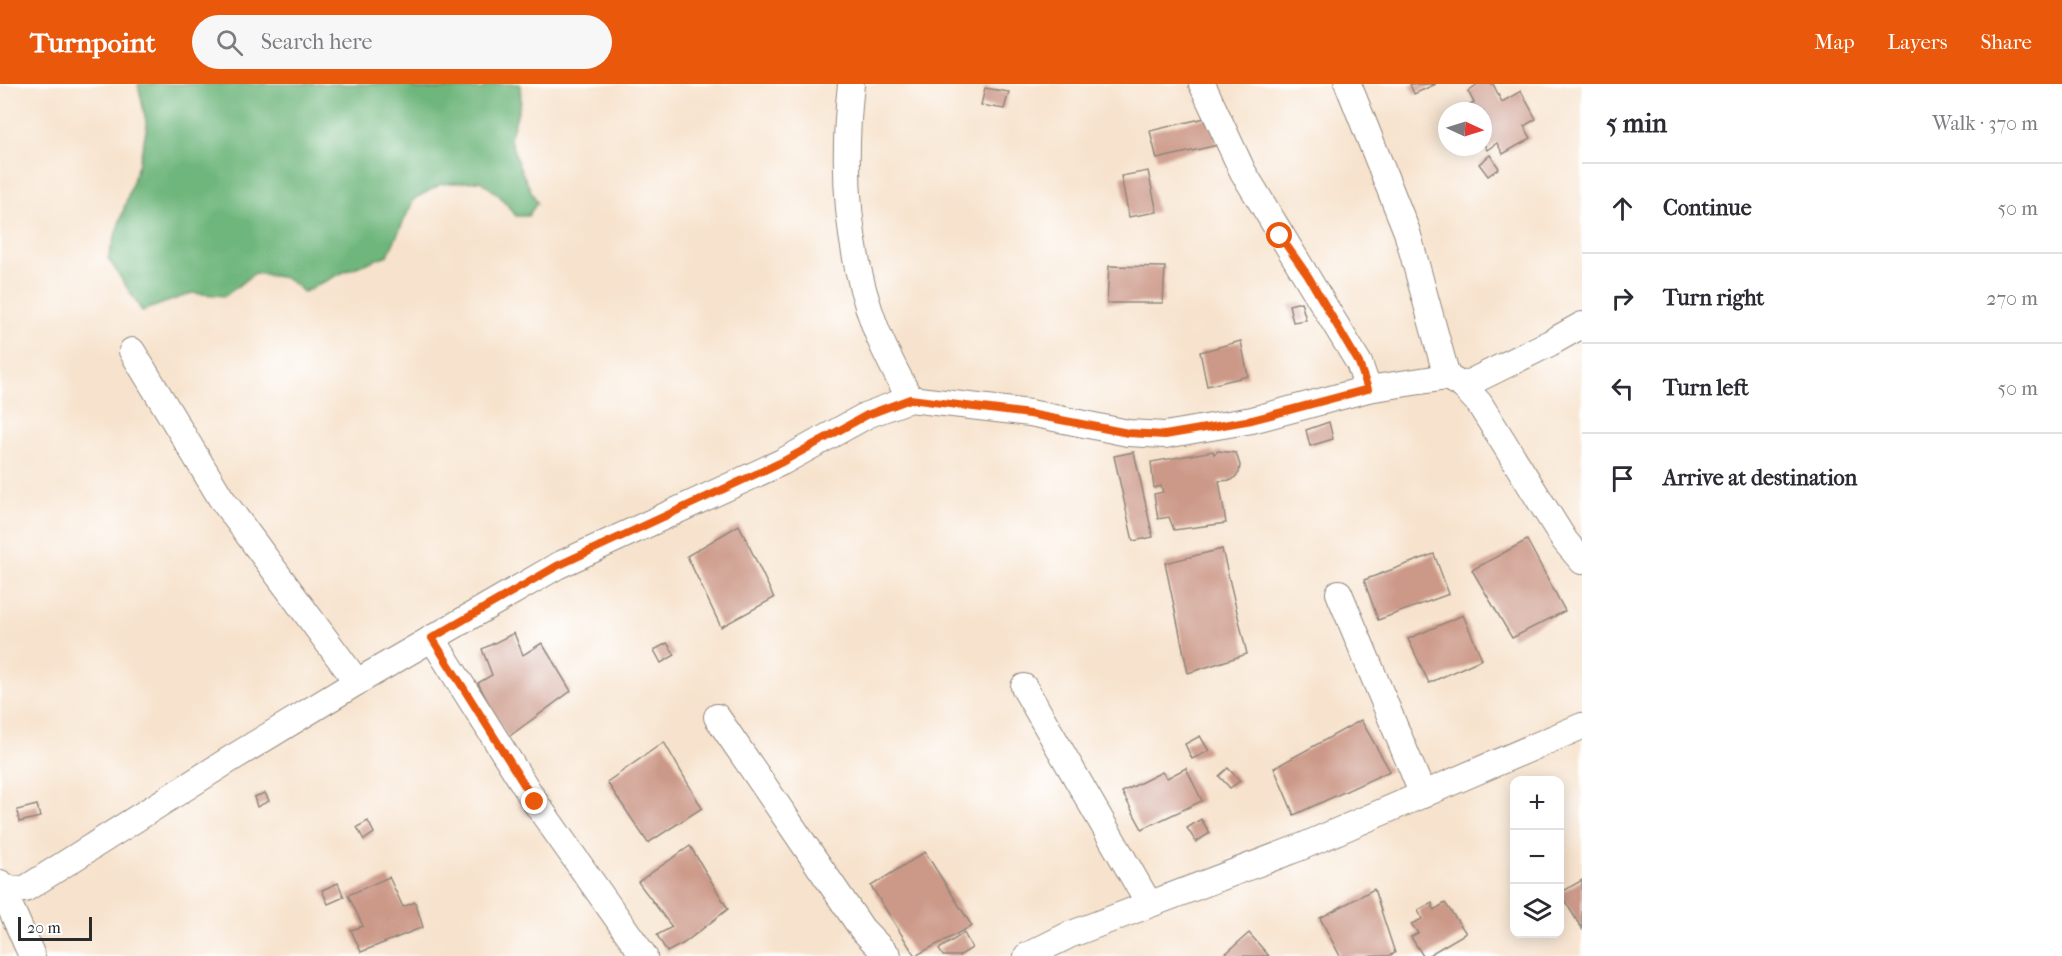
<!DOCTYPE html>
<meta charset="utf-8">
<style>
body{margin:0;font-family:"IM FELL French Canon",serif;background:#f7f7f7;color:#2b2b33}
.controls{position:absolute;right:18px;bottom:18px;display:grid;overflow:hidden;border-radius:12px;box-shadow:0 3px 15px #0003}
.controls button{width:54px;height:54px;display:grid;place-items:center;padding:0;border:0;border-bottom:2px solid #e1e1e2;background:#fff;color:#2b2b33;font:30px sans-serif}
.compass{position:absolute;left:1438px;top:18px;width:54px;height:54px;border-radius:50%;background:#fff;box-shadow:0 3px 15px #0003;rotate:94deg}
.scale{position:absolute;left:18px;bottom:15px;width:74px;box-sizing:border-box;padding-left:6px;border:3px solid #2b2b2b;border-top:0;font-size:16px;line-height:21px;white-space:nowrap;color:#2b2b2b;-webkit-text-stroke:4px #fff;paint-order:stroke}
.stop{position:absolute;width:18px;height:18px;margin:-14px;border:4px solid #ea580c;border-radius:50%;background:#fff}
.stop.end{background:#ea580c;border-color:#fff;box-shadow:0 2px 6px #0008}
.list{margin:0;padding:0;list-style:none}
h2{display:flex;justify-content:space-between;align-items:center;height:78px;margin:0;padding:0 24px;font-size:26px}
h2 small{font-size:20px;font-weight:400;color:#7c7c81}
.list li{display:grid;grid-template-columns:39px 1fr auto;gap:18px;align-items:center;box-sizing:border-box;height:90px;padding:0 24px;border-top:2px solid #e1e1e2}
.list b{display:block;font-size:22px;white-space:nowrap}
.list em{font-size:20px;font-style:normal;color:#7c7c81}
.icon{flex:none;width:33px;height:33px;fill:none;stroke:currentColor;stroke-width:2;stroke-linecap:round;stroke-linejoin:round}
.map{position:relative;flex:none;width:1582px;height:872px;overflow:hidden}
header{display:flex;align-items:center;gap:36px;box-sizing:border-box;height:84px;padding:0 30px;background:#ea580c;color:#fff}
header strong{font-size:28px}
nav{display:flex;gap:33px;margin-inline-start:auto;font-size:21px}
.search{width:420px;height:54px;background:#f7f7f7;display:flex;align-items:center;gap:15px;box-sizing:border-box;padding:0 21px;border-radius:33px;color:#7c7c81;font-size:22px}
main{display:flex}
aside{flex:1;background:#fff}
.map>svg:first-child{display:block}
</style>
<header>
<strong>Turnpoint</strong>
<div class="search"><svg class="icon" aria-label="search" viewBox="0 0 24 24"><circle cx="10" cy="10" r="6"/><path d="M15 15l6 6"/></svg>Search here</div>
<nav><a>Map</a><a>Layers</a><a>Share</a></nav>
</header>
<main>
<div class="map">
<svg width="1582" height="872" viewBox="0 0 1582 872">
<rect width="100%" height="100%" fill="#fff"/>
<filter id="ink" filterUnits="userSpaceOnUse"><feTurbulence type="fractalNoise" baseFrequency=".0167" numOctaves="2"/><feDisplacementMap in="SourceGraphic" scale="12" xChannelSelector="R" yChannelSelector="G"/><feConvolveMatrix kernelMatrix="1 2 1 2 8 2 1 2 1" color-interpolation-filters="sRGB"/></filter>
<filter id="wash" filterUnits="userSpaceOnUse"><feTurbulence type="fractalNoise" baseFrequency=".008" numOctaves="4" result="noise"/><feDisplacementMap in="SourceGraphic" scale="24" xChannelSelector="R" yChannelSelector="G"/><feGaussianBlur stdDeviation="1.35" result="paint"/><feColorMatrix in="noise" values="0 0 0 0 0 0 0 0 0 0 0 0 0 0 0 0 0 1.4 0 .05"/><feComposite in="paint" operator="in"/></filter>
<g filter="url(#wash)">
<rect width="100%" height="100%" fill="#f7e3cd"/>
<polygon fill="#6eb67b" stroke="#4c7053" stroke-width="1.5" points="138,0 413,0 415,5 484,5 486,0 520,0 521,17 510,55 519,82 537,119 528,132 516,132 499,111 480,97 441,100 414,115 388,171 346,187 304,208 286,194 255,189 225,212 192,209 142,227 108,174 140,75 147,42"/>
<g id="blocks">
<g fill="#c98">
<polygon points="1410,0 1436,0 1414,10"/>
<polygon points="1478,0 1493,0 1502,18 1521,7 1536,35 1524,42 1531,54 1503,70 1497,59 1487,66 1483,58 1483,27 1466,27 1464,24 1474,19 1468,7"/>
<polygon points="985,4 1009,8 1004,25 981,21"/>
<polygon points="1209,33 1218,61 1157,75 1150,47"/>
<polygon points="1490,71 1499,84 1488,92 1479,80"/>
<polygon points="1148,87 1157,128 1129,133 1121,92"/>
<polygon points="1109,182 1165,183 1163,219 1107,219"/>
<polygon points="1301,218 1306,236 1293,238 1289,221"/>
<polygon points="1241,257 1248,292 1207,302 1200,268"/>
<polygon points="1329,338 1333,355 1310,362 1306,346"/>
<polygon points="1213,367 1214,370 1218,367 1236,369 1240,381 1239,389 1232,396 1219,397 1226,439 1174,446 1169,433 1158,435 1154,410 1163,408 1161,402 1154,404 1151,378"/>
<polygon points="1134,368 1153,453 1133,457 1114,372"/>
<polygon points="739,441 774,514 721,543 687,472"/>
<polygon points="1527,456 1565,527 1512,554 1472,486"/>
<polygon points="1222,465 1247,570 1188,589 1165,479"/>
<polygon points="1434,470 1449,510 1378,536 1364,496"/>
<polygon points="1463,531 1482,575 1429,599 1408,555"/>
<polygon points="514,549 523,571 542,559 571,607 507,654 478,599 492,591 482,565"/>
<polygon points="667,559 675,571 661,579 654,566"/>
<polygon points="1361,636 1390,687 1294,731 1274,684"/>
<polygon points="1200,652 1209,667 1192,675 1185,660"/>
<polygon points="664,658 702,724 648,759 607,698"/>
<polygon points="1186,684 1202,717 1142,745 1122,708 1162,688 1167,694"/>
<polygon points="1228,684 1240,697 1230,704 1219,692"/>
<polygon points="265,709 269,717 257,723 254,713"/>
<polygon points="37,721 40,733 19,738 17,726"/>
<polygon points="1201,735 1210,749 1196,758 1187,744"/>
<polygon points="368,737 374,749 364,756 357,743"/>
<polygon points="690,762 728,825 684,859 667,868 657,851 672,843 638,798"/>
<polygon points="925,768 972,842 915,872 871,802"/>
<polygon points="389,793 403,823 415,818 423,843 361,868 351,846 363,842 348,811"/>
<polygon points="1582,796 1582,845 1560,809"/>
<polygon points="338,799 344,813 328,820 322,806"/>
<polygon points="1374,805 1395,869 1388,872 1340,872 1320,834"/>
<polygon points="1432,819 1434,826 1445,819 1466,849 1427,872 1423,872 1411,853 1418,849 1411,840 1422,835 1418,826"/>
<polygon points="964,849 972,864 959,872 943,872 939,865"/>
<polygon points="1249,849 1269,872 1223,872"/>
</g>
</g>
</g>
<g filter="url(#ink)">
<use href="#blocks" fill-opacity="0" stroke="#91877c" stroke-width="1.5"/>
<g fill="none" stroke-linecap="round" stroke-linejoin="round">
<g stroke="#91877c" stroke-width="28">
<g id="minor">
<path d="M 851,0 C 842,82 846,167 876,245 C 885,269 898,292 910,315"/>
<polyline points="1202,0 1243,88 1359,279 1368,305"/>
<polyline points="1348,0 1407,148 1447,293"/>
<polyline points="132,267 221,414 357,598"/>
<polyline points="1463,302 1550,259 1582,241"/>
<polyline points="1339,509 1423,711"/>
<polyline points="432,554 535,718 644,872"/>
<polyline points="1024,603 1149,820"/>
<polyline points="717,633 862,845 888,872"/>
<polyline points="0,799 11,806 25,805 229,676 357,598 557,482 782,378 867,331 910,315 1030,329 1128,349 1165,351 1252,336 1368,305 1447,293 1463,302 1479,319 1565,457 1582,477"/>
<polyline points="0,800 32,872"/>
<polyline points="1027,872 1069,851 1301,763 1582,642"/>
</g>
</g>
<use href="#minor" stroke="#fff" stroke-width="26"/>
</g>
</g>
<g fill="none" stroke-linecap="round" stroke-linejoin="round" filter="url(#ink)">
<polyline stroke="#ea580c" stroke-width="8" points="535,718 432,554 557,482 782,378 867,331 910,315 1030,330 1128,349 1165,351 1252,336 1368,305 1359,279 1308,192 1280,152"/>
</g>
</svg>
<div class="controls">
<button>+</button>
<button>−</button>
<button><svg class="icon" aria-label="layers" viewBox="0 0 24 24"><path d="M12 4l9 5-9 5-9-5zM3 14l9 5 9-5"/></svg></button>
</div>
<svg class="compass" viewBox="-18 -18 36 36"><path d="M0-13l5 13h-10z" fill="#e53935"/><path d="M0 13l5-13h-10z" fill="#7c7c81"/></svg>
<div class="scale">20 m</div>
<div class="stop" style="left:1280px;top:152px"></div>
<div class="stop end" style="left:535px;top:718px"></div>
</div>
<aside>
<h2>5 min<small>Walk · 370 m</small></h2>
<ul class="list">
<li><svg class="icon" aria-label="ahead" viewBox="0 0 24 24"><path d="M12 20V5M6 11l6-6 6 6"/></svg><div><b>Continue</b></div><em>50 m</em></li>
<li><svg class="icon" aria-label="right" viewBox="0 0 24 24"><path d="M7 20v-9h11M14 6l5 5-5 5"/></svg><div><b>Turn right</b></div><em>270 m</em></li>
<li><svg class="icon" aria-label="left" viewBox="0 0 24 24"><path d="M17 20v-9H6M10 6l-5 5 5 5"/></svg><div><b>Turn left</b></div><em>50 m</em></li>
<li><svg class="icon" aria-label="arrive" viewBox="0 0 24 24"><path d="M6 21V4h12l-3 4 3 4H6"/></svg><div><b>Arrive at destination</b></div></li>
</ul>
</aside>
</main>
